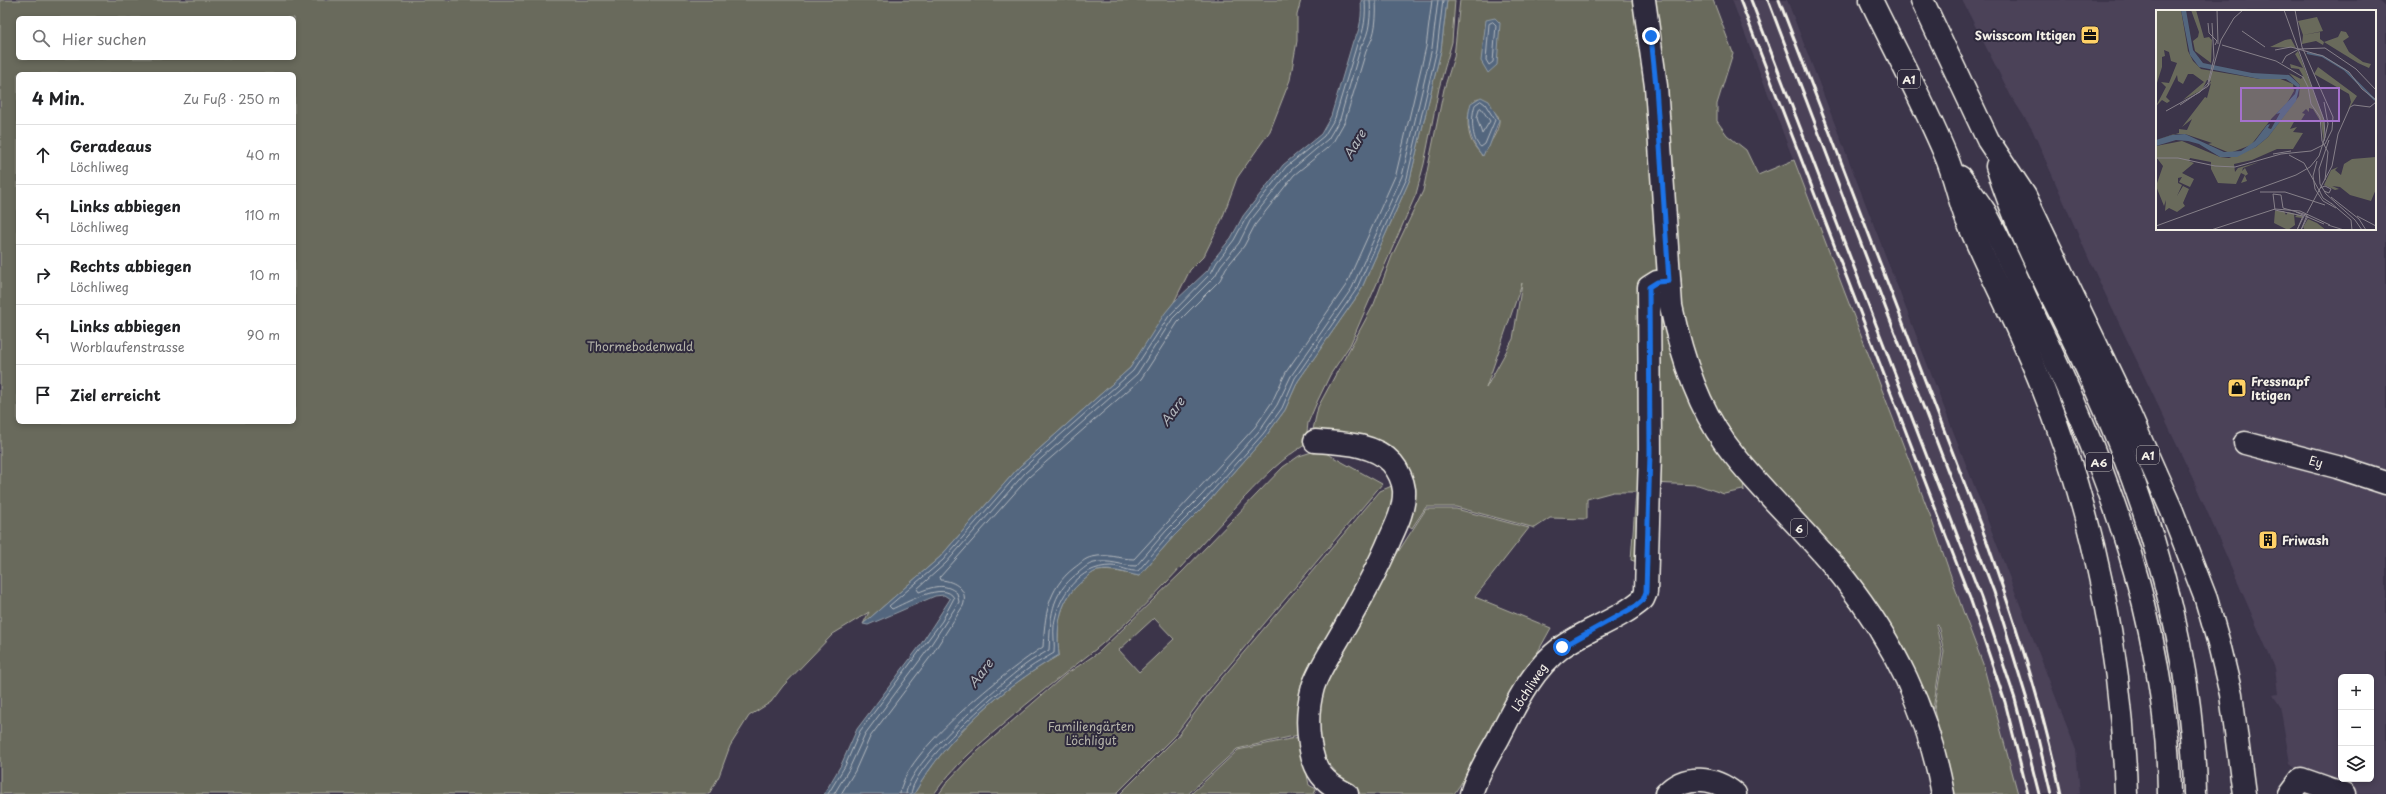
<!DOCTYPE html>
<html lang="de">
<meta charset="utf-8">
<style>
body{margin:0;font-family:"Playpen Sans",sans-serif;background:#f2f2f2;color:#202124}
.controls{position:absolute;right:12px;bottom:12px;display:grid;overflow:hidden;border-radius:6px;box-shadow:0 2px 6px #0003}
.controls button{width:36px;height:36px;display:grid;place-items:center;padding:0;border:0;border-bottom:1px solid #e0e0e0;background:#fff;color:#202124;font:20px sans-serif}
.stop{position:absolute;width:12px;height:12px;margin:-9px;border:3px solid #1a73e8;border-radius:50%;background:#fff}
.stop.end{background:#1a73e8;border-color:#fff;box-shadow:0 1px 4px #0008}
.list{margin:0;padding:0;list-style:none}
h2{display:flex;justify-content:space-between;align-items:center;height:52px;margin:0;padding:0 16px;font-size:17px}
h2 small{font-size:13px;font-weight:400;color:#757577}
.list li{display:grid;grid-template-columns:26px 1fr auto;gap:12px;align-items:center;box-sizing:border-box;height:60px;padding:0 16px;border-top:1px solid #e0e0e0}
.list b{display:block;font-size:15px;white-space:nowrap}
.list p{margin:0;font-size:13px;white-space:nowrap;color:#757577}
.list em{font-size:13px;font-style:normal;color:#757577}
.icon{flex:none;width:22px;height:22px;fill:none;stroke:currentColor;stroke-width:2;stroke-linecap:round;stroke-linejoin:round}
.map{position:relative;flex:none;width:2386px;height:794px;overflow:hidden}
.search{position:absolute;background:#fff;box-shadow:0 2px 6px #0003;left:16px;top:16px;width:280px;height:44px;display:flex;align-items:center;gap:10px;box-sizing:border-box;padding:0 14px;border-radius:6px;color:#757577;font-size:15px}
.panel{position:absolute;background:#fff;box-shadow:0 2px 6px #0003;left:16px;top:72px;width:280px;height:352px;border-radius:6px}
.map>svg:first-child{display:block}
</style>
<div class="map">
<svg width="2386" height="794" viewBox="0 0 2386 794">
<rect width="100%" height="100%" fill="#3c354a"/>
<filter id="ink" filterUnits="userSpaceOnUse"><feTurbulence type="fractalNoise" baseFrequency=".025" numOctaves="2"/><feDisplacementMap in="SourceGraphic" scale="8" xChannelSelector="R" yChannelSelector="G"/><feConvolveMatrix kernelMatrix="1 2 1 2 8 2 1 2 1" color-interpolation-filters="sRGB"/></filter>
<g filter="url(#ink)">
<g fill="#4b4259" fill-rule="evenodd">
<polygon points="1732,0 1787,0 2076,750 2080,794 2018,794 1983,664 1964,614 1930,515"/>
<path d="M 1962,0 L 2377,0 L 2386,8 L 2386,794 L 2278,794 L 2278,786 L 2291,785 L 2299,770 L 2290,763 L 2280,706 L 2273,695 L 2278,694 L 2275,668 L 2193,479 L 2092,266 L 2032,129 L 2011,96 ZM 2157,11 L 2375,11 L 2375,229 L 2157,229 ZM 2341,677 L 2371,677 L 2371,779 L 2341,779 Z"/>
</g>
<g fill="#696a5b" stroke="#aeaea2" fill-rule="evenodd">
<path d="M 0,0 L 1301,0 L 1297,15 L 1297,41 L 1290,80 L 1270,131 L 1237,178 L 1222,219 L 1204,256 L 1190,270 L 1174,302 L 1130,368 L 1019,467 L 940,557 L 863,624 L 869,612 L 833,634 L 783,686 L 771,702 L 749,716 L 730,746 L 719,776 L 709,794 L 0,794 ZM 18,18 L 294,18 L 294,58 L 18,58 ZM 18,74 L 294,74 L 294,422 L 18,422 Z"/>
<path d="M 1447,0 L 1455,0 L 1452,42 L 1439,88 L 1424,164 L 1416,194 L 1350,345 L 1330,375 L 1317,402 L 1308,423 L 1307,432 L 1315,441 C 1283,450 1234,510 1210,535 C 1174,575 1138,615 1096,649 C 1064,674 1033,698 1002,725 C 977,746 953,767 934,794 L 914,794 C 947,736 1002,688 1059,655 C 1056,626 1059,598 1084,580 C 1088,577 1092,572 1097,571 C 1112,569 1125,573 1139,576 L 1173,537 L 1209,501 L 1266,436 L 1285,410 L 1298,381 L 1360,292 L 1410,179 L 1441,50 Z"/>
<path d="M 1460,0 L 1643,0 L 1677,337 L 1742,466 L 1744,492 L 1743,490 L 1724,494 L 1698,485 L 1650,483 L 1646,565 L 1631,560 L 1636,492 L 1613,492 L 1587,499 L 1587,519 L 1550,518 L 1535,528 L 1456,507 L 1426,507 L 1412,528 L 1400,519 L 1400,474 L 1312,434 L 1318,407 L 1374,304 L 1392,256 L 1423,191 L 1444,89 L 1454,57 ZM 1478,98 C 1488,101 1487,103 1493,111 C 1495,113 1497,114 1498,116 C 1503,128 1487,146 1482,156 C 1480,152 1476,149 1474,145 C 1466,134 1465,105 1478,98 ZM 1522,283 L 1513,339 L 1486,388 Z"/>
<polygon points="1654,0 1713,0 1733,53 1717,104 1717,121 1727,135 1746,150 1758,175 1794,160 1930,515 1964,614 1983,664 2018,794 1953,794 1934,710 1944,652 1938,625 1936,625 1942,652 1933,709 1912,667 1733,438 1702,381 1687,333 1681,304 1665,86 1660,34"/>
<path d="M 1312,452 L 1324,452 L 1382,484 L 1210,688 L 1175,735 L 1116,794 L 939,794 L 948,781 L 970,758 L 1065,675 L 1099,652 L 1182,572 L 1283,467 L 1299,456 ZM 1154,618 L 1174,639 L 1139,672 L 1119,650 Z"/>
<polygon points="1401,482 1307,733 1237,749 1188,794 1120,794 1177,737 1212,690 1380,491"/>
<polygon points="1426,509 1456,509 1529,528 1475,597 1551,628 1488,742 1454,794 1361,794 1334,776 1336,772 1329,764 1323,763 1316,703 1367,600"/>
<polygon points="1304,736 1312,774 1307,775 1309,785 1316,789 1314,794 1191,794 1238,750"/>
</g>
<g fill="#53667e" stroke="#939ea8">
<path d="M 1361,0 L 1447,0 L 1441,50 L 1410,179 L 1360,292 L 1298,381 L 1285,410 L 1266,436 L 1209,501 L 1173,537 L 1139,576 C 1125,573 1112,568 1097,571 C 1092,572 1088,577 1084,580 C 1059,598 1056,626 1059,655 C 1002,688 947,736 914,794 L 824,794 L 841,765 L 857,729 L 919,647 L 950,599 L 944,595 L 935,596 L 868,625 L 863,624 L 940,557 L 1019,467 L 1130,368 L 1165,313 L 1174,302 L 1208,270 L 1213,260 L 1231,238 L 1243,216 L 1283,165 L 1321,134 L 1331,116 L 1353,41 C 1361,31 1362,13 1361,0 Z"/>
<polygon points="1495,18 1500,23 1497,65 1488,73 1481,61 1486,20"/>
<path d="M 1481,97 L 1489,101 L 1499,120 L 1489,147 L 1486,149 L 1483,156 C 1470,143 1465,121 1471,103 Z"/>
</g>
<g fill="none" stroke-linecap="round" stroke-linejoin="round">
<g stroke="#b4b9be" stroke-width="1">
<polygon points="1493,22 1496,25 1493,62 1489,65 1486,60 1489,24"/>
<path d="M 1481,101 L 1485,104 L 1495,120 L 1485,144 L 1481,147 C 1471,141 1471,115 1475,105 Z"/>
<polygon points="1481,108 1490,121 1482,134 1477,118 1479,109"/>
<path d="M 828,794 L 845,766 L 860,731 L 942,621 L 954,598 C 945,580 904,604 892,609 L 889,606 L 943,560 L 1022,469 L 1133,371 L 1169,316 L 1211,273 L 1217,262 L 1234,240 L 1246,218 L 1286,167 L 1324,136 L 1335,118 L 1357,44 C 1365,32 1366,14 1365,0"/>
<path d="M 834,794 L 849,769 L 865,734 L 926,652 L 959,602 L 957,593 C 945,582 932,587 919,592 L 917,589 L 946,563 L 1025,473 L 1137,374 L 1173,318 L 1215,276 L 1221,265 L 1239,243 L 1250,221 L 1290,171 L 1328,139 L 1340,119 L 1361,46 C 1370,34 1371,14 1370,0"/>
<path d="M 841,794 L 855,771 L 870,737 L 931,656 L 963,606 C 969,590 955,581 941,580 L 940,577 L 1029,477 L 1141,379 L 1178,322 L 1220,280 L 1226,268 L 1244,246 L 1255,225 L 1294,175 L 1332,144 L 1345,121 L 1367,48 C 1376,36 1377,15 1376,0"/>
<path d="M 900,794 C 902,753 1009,669 1043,647 C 1045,616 1047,589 1074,568 C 1080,564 1085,558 1092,557 C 1109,553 1119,559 1134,559 L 1255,427 L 1272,402 L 1286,372 L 1346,285 L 1396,174 L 1426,47 L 1432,0"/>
<path d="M 906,794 C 908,762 999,685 1025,665 C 1033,659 1041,655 1049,650 C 1051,618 1049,595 1078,573 C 1083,569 1088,564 1094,563 C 1110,559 1121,566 1136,566 L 1166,531 L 1202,495 L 1259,431 L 1277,405 L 1291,376 L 1352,288 L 1402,176 L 1432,48 L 1438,0"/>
<path d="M 911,794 C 914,763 1002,688 1028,669 C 1036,663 1046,658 1054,653 C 1055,644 1053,634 1054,625 C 1058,596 1079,566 1111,566 C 1120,566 1129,572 1138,571 L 1170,534 L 1206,498 L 1263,434 L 1282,408 L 1295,378 L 1356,290 L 1407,178 L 1437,49 L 1443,0"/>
</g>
<g stroke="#f4f1e8" stroke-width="25">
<g id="minor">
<path d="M 1315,441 C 1340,443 1374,443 1392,463 C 1398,470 1403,481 1404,490 C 1405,507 1397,524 1390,539 C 1376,573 1358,604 1340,636 C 1331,652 1319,669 1313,687 C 1308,705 1307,726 1310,744 C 1314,771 1323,782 1347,794"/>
<polyline points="2245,443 2337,467 2386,483"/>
<path d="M 1471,794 C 1477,774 1488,757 1498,739 C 1515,706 1531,670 1562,647 C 1587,629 1619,620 1643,599 L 1646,592 L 1650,453 L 1649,287 L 1657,282 L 1669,281"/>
<path d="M 1666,794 C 1685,773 1715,777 1735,794"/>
<polyline points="2290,794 2301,779 2344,794"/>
</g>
</g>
<g stroke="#f4f1e8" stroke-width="25">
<path id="major" d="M 1644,0 L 1656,86 L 1671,306 C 1681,354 1696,403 1725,443 C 1760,491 1806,530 1843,577 C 1894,642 1928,711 1943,794"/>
</g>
<g stroke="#f4f1e8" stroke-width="25">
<g id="highway">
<path d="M 1871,0 C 1896,52 1924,103 1946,156 C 1955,177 1959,200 1967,220 C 1991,276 2020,330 2042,386 C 2094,514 2122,656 2126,794"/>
<polyline points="1922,0 1988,140 2025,196 2127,409 2172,511 2206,599 2219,644 2231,694 2244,794"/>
<path d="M 1997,166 C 2020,241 2061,310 2093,382 C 2152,512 2193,650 2195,794"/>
<path d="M 1960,177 C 1968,188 1977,200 1985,212 C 2004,246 2019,284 2036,320 C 2108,469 2167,626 2169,794"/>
</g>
</g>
<use href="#minor" stroke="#2f2a3d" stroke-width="22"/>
<use href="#major" stroke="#2f2a3d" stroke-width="22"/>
<use href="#highway" stroke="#2f2a3d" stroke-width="22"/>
<g stroke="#f4f1e8" stroke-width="3">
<polyline points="1740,0 1971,601 2005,702 2028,794"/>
<polyline points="1751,0 1981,597 2015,699 2039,794"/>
<polyline points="1768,0 1994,592 2035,726 2051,794"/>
<path d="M 1779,0 L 1987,542 C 2016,625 2043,708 2061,794"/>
</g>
</g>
</g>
<g fill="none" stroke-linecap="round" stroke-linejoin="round" filter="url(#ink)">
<polyline stroke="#1a73e8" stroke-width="5" points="1562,647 1636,606 1643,600 1646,592 1650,453 1649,287 1657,282 1669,281 1656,86 1651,36"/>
</g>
<defs>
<g id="office-square" transform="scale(1)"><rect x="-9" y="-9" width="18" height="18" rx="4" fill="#ffd166" stroke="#2f2a3d"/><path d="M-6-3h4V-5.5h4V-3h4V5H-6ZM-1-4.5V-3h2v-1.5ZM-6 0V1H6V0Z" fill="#111"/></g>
<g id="shop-square" transform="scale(1)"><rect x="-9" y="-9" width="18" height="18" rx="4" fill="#ffd166" stroke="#2f2a3d"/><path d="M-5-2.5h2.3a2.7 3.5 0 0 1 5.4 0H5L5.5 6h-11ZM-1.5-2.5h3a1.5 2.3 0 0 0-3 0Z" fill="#111"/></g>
<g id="building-square" transform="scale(1)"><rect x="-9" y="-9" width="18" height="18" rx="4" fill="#ffd166" stroke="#2f2a3d"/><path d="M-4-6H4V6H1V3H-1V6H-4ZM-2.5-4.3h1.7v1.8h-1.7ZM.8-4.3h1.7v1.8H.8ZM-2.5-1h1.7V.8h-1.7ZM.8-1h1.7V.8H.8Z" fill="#111"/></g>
</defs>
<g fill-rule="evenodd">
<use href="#office-square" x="2090" y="35"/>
<use href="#shop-square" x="2237" y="388"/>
<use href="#building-square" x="2268" y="540"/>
</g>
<g text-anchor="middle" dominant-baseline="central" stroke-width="4" stroke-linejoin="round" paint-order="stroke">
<g fill="#2f2a3d" stroke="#b9b5b5" stroke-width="1">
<rect x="1898" y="70" width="22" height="18" rx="3"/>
<rect x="2137" y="446" width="22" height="18" rx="3"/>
<rect x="2086" y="453" width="26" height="18" rx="3"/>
<rect x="1791" y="519" width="16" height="18" rx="3"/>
</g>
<g font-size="11" font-weight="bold" fill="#f4f1e8">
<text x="1909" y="79">A1</text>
<text x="2148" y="455">A1</text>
<text x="2099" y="462">A6</text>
<text x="1799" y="528">6</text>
</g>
<g font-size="12" font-weight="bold" fill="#f4f1e8" stroke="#2f2a3d" text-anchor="start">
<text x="2076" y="35" text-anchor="end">Swisscom Ittigen</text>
<text x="2251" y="381">Fressnapf<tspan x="2251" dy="14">Ittigen</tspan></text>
<text x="2282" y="540">Friwash</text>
</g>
<g font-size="12" fill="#b5b4a9" stroke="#2f2a3d">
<text x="640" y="346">Thormebodenwald</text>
<text x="1091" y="726">Familiengärten<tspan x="1091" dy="14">Löchligut</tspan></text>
</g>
<g font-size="12" fill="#f4f1e8" stroke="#2f2a3d">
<text transform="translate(2316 461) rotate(14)">Ey</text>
<text transform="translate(1529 687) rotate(-57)">Löchliweg</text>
</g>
<g font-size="13" font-style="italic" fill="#b4b9be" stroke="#2f2a3d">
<text transform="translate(1354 144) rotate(-60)">Aare</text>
<text transform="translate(1172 411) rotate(-54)">Aare</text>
<text transform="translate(980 673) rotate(-53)">Aare</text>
</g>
</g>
<g transform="translate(2156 10)">
<rect width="220" height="220" fill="#3c354a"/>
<path d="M 0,0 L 25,0 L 32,41 L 37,51 L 45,59 L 104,69 L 122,68 L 137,74 L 138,81 L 131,93 L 116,108 L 95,135 L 74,143 L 52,134 L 56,133 L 29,124 L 18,124 L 0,130 L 23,123 L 23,119 L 31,120 L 36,109 L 26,117 L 49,87 L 51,88 L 55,73 L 49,80 L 55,71 L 51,70 L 46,80 L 27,90 L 48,72 L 37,64 L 32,64 L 27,74 L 22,71 L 21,65 L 10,87 L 14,91 L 11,93 L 6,90 L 0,96 L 10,77 L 5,72 L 13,73 L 21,53 L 15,51 L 13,42 L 8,40 L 9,46 L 6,47 L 6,57 L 0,76 ZM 35,0 L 40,0 L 48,28 L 53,27 L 56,30 L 55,53 L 39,41 L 37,31 L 42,27 L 43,22 ZM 161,7 L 167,21 L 147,25 L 164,22 L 164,29 L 168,32 L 182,27 L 185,21 L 190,22 L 193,27 L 187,31 L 193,42 L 207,52 L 215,54 L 213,58 L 202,53 L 168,32 L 167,35 L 160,31 L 146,34 L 147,25 L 142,11 ZM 135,29 L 140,38 L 114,37 L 129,30 ZM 142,41 L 168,109 L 168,133 L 165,112 L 157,99 L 153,98 L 153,102 L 150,99 L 146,103 L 149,104 L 144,112 L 139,110 L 134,119 L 141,117 L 137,122 L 147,123 L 137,139 L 121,139 L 96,150 L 78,154 L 79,162 L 82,158 L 103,152 L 87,158 L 86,161 L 89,158 L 92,164 L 89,166 L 91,171 L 85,173 L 89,165 L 85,163 L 80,174 L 62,173 L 55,159 L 55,152 L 34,148 L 33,151 L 38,153 L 26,163 L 38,169 L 34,177 L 23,172 L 26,167 L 22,168 L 22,173 L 26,175 L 21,186 L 27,176 L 33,179 L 27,193 L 29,196 L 21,202 L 13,198 L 9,201 L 10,190 L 8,196 L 0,176 L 7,156 L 0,147 L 0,136 L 26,131 L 64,147 L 73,148 L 100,137 L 112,127 L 143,86 L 144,75 L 133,63 L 145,69 L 147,66 L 143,59 L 135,58 L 134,54 L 147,58 L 139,44 ZM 162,57 L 201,86 L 192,100 L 195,92 L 193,84 L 158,64 ZM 220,147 L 220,179 L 215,191 L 194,185 L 184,177 L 176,176 L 183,179 L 179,180 L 168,175 L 175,160 L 182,157 L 179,160 L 185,165 L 188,154 L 196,149 ZM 119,201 L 128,201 L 130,205 L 132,202 L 136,203 L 146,206 L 146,208 L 139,207 L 141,205 L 138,204 L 139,215 L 132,220 L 118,213 ZM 152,209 L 161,213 L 170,220 L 149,220 L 147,217 Z" fill="#696a5b"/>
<path d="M 25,0 L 30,0 L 37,40 L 47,53 L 96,63 L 133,65 L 144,75 L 140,91 L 112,127 L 100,137 L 81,147 L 64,147 L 43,134 L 32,131 L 20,130 L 0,136 L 0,130 L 16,125 L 29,124 L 68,142 L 85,141 L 99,131 L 111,115 L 114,114 L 112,118 L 115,119 L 124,103 L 120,104 L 139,84 L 141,77 L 130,69 L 104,69 L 43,57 L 34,45 Z" fill="#53667e"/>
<path fill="none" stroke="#53667e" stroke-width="2" d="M 151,43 L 166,46 L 189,60 L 219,90"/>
<path fill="none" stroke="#868089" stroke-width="1" d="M 61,0 L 62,34M 52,13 L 53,23 L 61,31 L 59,35M 86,21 L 109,37M 66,35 L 120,51 L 147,67 L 152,77 L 155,94 L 164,107 L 166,131 L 172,142 L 169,170M 119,40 L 135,37 L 167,46 L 193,62 L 206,79 L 220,90M 126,53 L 130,46 L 143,39 L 169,38 L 200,59 L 220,80M 24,95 L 52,76 L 65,30 L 78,8 L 87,0M 10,101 L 44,82 L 52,73 L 58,48 L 56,13M 173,130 L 163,159 L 164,174 L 170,184 L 199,210 L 206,220M 168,131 L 172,114 L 168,92M 117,144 L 135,141M 133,145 L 148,153 L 164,182M 0,148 L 22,148 L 59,156 L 79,157 L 125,144 L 155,141 L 169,134 L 176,120 L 177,107 L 146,37 L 139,0M 161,151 L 157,166 L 159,179 L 167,191 L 180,198M 164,178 L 169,176 L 175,179 L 173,183 L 168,181M 163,180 L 167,188 L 176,194M 104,182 L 129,182 L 169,195M 175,187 L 203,209 L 210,220M 175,193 L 195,210 L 196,220M 140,202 L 168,214M 151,203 L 176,156 L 182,124 L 194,97 L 198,95 L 214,97 L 220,92M 201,206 L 220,216M 172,215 L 188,220M 0,216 L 140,165 L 154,157 L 163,146 L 169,127 L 168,110 L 128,0M 55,220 L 119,199 L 144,201 L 174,215M 141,220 L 149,204M 141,220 L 147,206 L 119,200 L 117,184 L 125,185 L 127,198 L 151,205 L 145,220M 145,220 L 152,206"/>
<path fill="#a571cd" fill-opacity="0.15" stroke="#a571cd" stroke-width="2" d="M 85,78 L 183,78 L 183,111 L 85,111 Z"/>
<rect width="220" height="220" fill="none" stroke="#f4f1e8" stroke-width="2"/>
</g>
</svg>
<div class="controls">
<button>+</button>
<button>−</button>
<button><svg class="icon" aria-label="layers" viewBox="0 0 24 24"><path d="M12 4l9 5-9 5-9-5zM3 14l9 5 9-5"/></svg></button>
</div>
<div class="stop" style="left:1562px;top:647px"></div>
<div class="stop end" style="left:1651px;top:36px"></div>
<div class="search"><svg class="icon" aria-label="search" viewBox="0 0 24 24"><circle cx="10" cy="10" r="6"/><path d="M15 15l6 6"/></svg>Hier suchen</div>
<section class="panel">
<h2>4 Min.<small>Zu Fuß · 250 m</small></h2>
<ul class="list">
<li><svg class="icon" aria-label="ahead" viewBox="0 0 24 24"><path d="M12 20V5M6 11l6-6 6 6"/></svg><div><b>Geradeaus</b><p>Löchliweg</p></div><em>40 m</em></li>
<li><svg class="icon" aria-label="left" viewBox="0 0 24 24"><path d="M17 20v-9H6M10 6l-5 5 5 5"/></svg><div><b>Links abbiegen</b><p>Löchliweg</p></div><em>110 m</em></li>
<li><svg class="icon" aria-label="right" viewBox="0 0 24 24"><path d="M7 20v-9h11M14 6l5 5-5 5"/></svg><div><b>Rechts abbiegen</b><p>Löchliweg</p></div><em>10 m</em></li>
<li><svg class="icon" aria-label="left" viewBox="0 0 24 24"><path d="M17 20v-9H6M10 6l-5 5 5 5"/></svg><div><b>Links abbiegen</b><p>Worblaufenstrasse</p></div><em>90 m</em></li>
<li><svg class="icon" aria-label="arrive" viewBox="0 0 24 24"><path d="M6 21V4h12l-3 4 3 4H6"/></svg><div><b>Ziel erreicht</b></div></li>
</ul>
</section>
</div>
